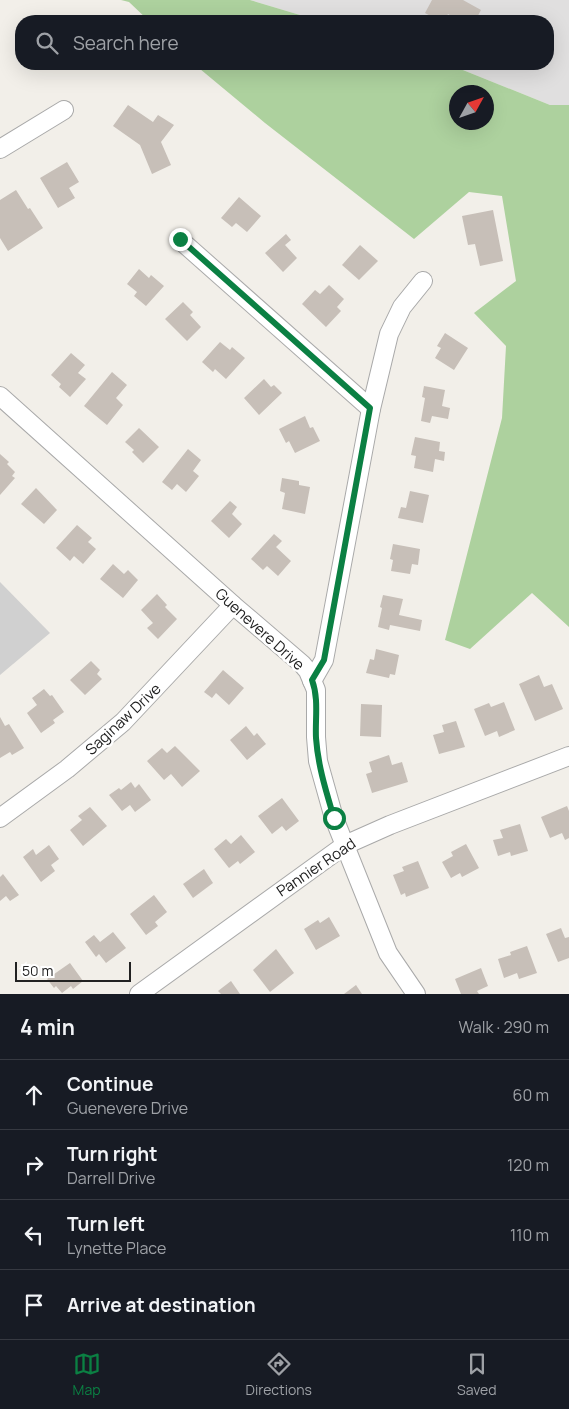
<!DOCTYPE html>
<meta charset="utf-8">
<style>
body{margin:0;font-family:Manrope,sans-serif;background:#242831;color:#f1f3f6}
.compass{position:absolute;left:449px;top:85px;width:45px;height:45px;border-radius:50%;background:#171b24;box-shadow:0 5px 20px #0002;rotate:50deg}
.scale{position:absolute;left:15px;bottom:12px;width:116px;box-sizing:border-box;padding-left:5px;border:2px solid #222;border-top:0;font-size:14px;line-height:18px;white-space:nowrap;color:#222;-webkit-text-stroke:4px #fff;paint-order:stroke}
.stop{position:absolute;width:15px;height:15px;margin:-11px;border:4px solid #0b8043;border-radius:50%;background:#fff}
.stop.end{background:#0b8043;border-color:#fff;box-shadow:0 1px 5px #0008}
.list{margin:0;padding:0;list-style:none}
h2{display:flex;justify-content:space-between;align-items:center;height:65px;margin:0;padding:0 20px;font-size:21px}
h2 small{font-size:16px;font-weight:400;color:#9ea1a6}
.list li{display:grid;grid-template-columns:32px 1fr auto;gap:15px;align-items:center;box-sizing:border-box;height:70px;padding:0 20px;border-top:1px solid #363941}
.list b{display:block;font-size:19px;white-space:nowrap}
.list p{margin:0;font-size:16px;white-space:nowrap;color:#9ea1a6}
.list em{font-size:16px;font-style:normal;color:#9ea1a6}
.icon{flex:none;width:28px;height:28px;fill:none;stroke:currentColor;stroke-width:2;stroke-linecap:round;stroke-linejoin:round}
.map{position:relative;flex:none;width:569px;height:994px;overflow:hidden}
.search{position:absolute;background:#171b24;box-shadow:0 5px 20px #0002;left:15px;right:15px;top:15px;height:55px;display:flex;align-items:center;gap:12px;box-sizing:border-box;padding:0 18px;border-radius:20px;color:#9ea1a6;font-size:19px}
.sheet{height:345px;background:#171b24}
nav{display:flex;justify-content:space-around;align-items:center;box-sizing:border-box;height:70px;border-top:1px solid #363941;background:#171b24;font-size:14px;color:#9ea1a6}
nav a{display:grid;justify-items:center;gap:2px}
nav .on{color:#0b8043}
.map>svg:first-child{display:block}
</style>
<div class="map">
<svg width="569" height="994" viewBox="0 0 569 994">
<rect width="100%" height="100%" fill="#f2efe9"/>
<polygon fill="#e0dfdf" points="250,0 569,0 569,105 550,105 448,64 548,64 548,21 320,21"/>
<polygon fill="#d0d0d0" points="0,582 50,633 0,675"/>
<g fill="#add19e" fill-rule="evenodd">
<polygon points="121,0 250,0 320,21 149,21 129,2"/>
<path d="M 194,64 L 448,64 L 550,105 L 569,105 L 569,627 L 532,593 L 470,649 L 445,640 L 502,418 L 506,346 L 474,313 L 516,281 L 502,196 L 469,192 L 414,239 L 265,123 ZM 456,92 L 486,92 L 486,122 L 456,122 Z"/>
</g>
<g fill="#c7bfb8">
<polygon points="432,0 463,0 481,10 475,21 461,21 448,14 444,21 440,21 425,13"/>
<polygon points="128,105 153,122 158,115 174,125 161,142 171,165 152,174 140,145 113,126"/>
<polygon points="67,162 79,182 69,188 75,198 58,208 40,178"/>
<polygon points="16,190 28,209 30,208 43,228 8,251 0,238 0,200"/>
<polygon points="239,197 261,216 247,232 236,223 232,227 221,218"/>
<polygon points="493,210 503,261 480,266 475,244 468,245 462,216"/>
<polygon points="286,234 291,240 285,245 297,258 283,272 265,253"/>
<polygon points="360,245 378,261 359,280 342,265"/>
<polygon points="139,269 149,278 151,275 164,286 146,306 134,296 137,292 127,284"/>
<polygon points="329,285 344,299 337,307 341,311 326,327 302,304 315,290 320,294"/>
<polygon points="183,302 193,312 190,315 201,327 187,341 165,319"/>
<polygon points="445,333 468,348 454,370 435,358 441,348 437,346"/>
<polygon points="220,342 230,350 232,347 245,358 226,379 215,369 213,372 202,362"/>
<polygon points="71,353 85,365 78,373 86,379 70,397 59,387 61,384 51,375"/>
<polygon points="112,372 127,385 116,398 123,405 107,425 84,406"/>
<polygon points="264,379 271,387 274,385 282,393 259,415 244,398"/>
<polygon points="424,386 445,390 442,406 450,408 448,419 432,416 430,423 421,421 425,398 422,397"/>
<polygon points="305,416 310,428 313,427 320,441 295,453 289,441 286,443 279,429"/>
<polygon points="139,428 159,447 143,463 132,452 134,450 125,442"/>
<polygon points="415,437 440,442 439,451 445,452 444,461 435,459 433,472 414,468 416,456 411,455"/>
<polygon points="188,449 201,460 193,471 199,476 186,492 177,484 172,490 162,482"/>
<polygon points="0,454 9,462 7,464 15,472 12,476 15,478 0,495"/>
<polygon points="282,478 299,481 299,485 310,487 305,514 282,509 285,493 280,491"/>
<polygon points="36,488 57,510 44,524 21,504"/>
<polygon points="410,491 429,495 423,523 398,518 401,507 406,508"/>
<polygon points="230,501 237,507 232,514 242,524 229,538 211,521"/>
<polygon points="77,525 92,538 88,542 96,549 83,564 74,556 70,561 56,548"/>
<polygon points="274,534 282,541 276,547 291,561 278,576 267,566 263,570 251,559"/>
<polygon points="393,544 420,549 418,565 412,564 410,574 391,571 393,560 390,559"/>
<polygon points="113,564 124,574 128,570 138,580 123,598 100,579"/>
<polygon points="157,594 167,605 165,607 177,619 158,639 147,628 153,623 141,610"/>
<polygon points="383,595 403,599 399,615 422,620 420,631 390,625 389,630 378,627 382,608 380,607"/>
<polygon points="376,649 399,655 395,675 390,674 389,678 366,673 370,659 374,660"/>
<polygon points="91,661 100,670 97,674 102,679 85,695 70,680"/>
<polygon points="223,670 244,688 229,705 216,693 212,698 204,692"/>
<polygon points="539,675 544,687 552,684 563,709 535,721 519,684"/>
<polygon points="44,689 50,696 52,695 64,712 53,720 55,723 41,733 27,713 37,705 32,698"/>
<polygon points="504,702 515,730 499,737 497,731 485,736 474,709 489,703 491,707"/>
<polygon points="361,704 382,705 381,737 360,736"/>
<polygon points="0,717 5,726 9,724 24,748 12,755 10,752 0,758"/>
<polygon points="456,721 465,747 439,754 433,735 444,732 442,725"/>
<polygon points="246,726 254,736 257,733 266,744 247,760 230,740"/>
<polygon points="175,746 200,771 182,787 171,774 164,780 147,761 162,748 167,753"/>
<polygon points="389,755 392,765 402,762 408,782 372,793 366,774 372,772 369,762"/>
<polygon points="131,782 135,788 139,784 151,800 135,812 130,805 122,811 109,795 119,788 121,790"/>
<polygon points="282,798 299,821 286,831 282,826 272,834 258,816"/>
<polygon points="567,806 569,811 569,838 565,840 562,833 550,838 541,817"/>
<polygon points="90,807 107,826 83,846 70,830 82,820 78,816"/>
<polygon points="520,824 528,851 511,856 510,852 498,856 493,840 503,838 500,830"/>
<polygon points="241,835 255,852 240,864 238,861 229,868 214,849 226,839 231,844"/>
<polygon points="466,844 479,868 462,877 460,873 451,878 442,862 453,856 451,852"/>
<polygon points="49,845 59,859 51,865 55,871 41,882 23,857 33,849 36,855"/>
<polygon points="418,861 429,888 406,897 405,893 401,895 393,875 404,871 402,867"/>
<polygon points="204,869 213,883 193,898 183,884"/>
<polygon points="3,874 19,895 10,901 6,896 0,901 0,877"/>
<polygon points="154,895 167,912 155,922 158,926 146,935 130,914"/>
<polygon points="329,917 340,936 316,950 304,929 318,920 320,923"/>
<polygon points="561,928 565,938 569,937 569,958 558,962 546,934"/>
<polygon points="113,932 126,948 106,963 99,954 96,957 85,942 94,935 100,942"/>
<polygon points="527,946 537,973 519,979 517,973 504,978 498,959 511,955 510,952"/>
<polygon points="276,949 294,973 270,992 253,970"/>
<polygon points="70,963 83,981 73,989 71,986 62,993 56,986 54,988 47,979"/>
<polygon points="481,968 488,986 477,991 479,994 461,994 455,979"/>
<polygon points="231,981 240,994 221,994 218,991"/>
<polygon points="356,985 362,994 344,994"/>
</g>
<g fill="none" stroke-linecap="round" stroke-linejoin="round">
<g stroke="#a9a9a9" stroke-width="20">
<g id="minor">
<polyline points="0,149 64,110"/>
<polyline points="179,239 371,409"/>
<polyline points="0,396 233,605 302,664 308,671 316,690 316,737 318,761 334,818 388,953 416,994"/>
<polyline points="312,681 324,660 371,409 389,334 402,307 423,281"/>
<polyline points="0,818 67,769 123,722 233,605"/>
<polyline points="139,994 345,845 390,825 569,756"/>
</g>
</g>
<use href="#minor" stroke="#fff" stroke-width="18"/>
</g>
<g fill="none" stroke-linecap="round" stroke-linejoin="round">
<path stroke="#0b8043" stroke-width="6" d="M 180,239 L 370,408 L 324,660 L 312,680 C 319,699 315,719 316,738 C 318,766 326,791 334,818"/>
</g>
<g text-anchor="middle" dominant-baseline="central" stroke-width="5" stroke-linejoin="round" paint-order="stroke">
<g font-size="15" fill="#222" stroke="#fff">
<text transform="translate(260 629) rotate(42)">Guenevere Drive</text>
<text transform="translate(123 719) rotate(-43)">Saginaw Drive</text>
<text transform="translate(316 867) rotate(-34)">Pannier Road</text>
</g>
</g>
</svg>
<svg class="compass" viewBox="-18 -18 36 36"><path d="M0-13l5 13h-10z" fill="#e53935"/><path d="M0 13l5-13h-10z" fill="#9ea1a6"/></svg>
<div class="scale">50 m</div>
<div class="stop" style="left:334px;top:818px"></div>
<div class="stop end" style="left:180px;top:239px"></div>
<div class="search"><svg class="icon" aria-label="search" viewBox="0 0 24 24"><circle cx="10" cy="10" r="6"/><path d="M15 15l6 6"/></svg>Search here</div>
</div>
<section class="sheet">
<h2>4 min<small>Walk · 290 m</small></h2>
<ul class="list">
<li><svg class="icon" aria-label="ahead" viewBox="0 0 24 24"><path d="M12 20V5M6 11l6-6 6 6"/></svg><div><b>Continue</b><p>Guenevere Drive</p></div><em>60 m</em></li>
<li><svg class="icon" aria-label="right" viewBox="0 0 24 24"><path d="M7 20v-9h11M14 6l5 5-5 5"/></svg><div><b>Turn right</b><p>Darrell Drive</p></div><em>120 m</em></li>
<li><svg class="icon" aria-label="left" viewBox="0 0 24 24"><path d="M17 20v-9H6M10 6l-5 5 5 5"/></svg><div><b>Turn left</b><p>Lynette Place</p></div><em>110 m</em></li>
<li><svg class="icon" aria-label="arrive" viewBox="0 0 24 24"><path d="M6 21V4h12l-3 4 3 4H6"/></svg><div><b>Arrive at destination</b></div></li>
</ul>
</section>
<nav>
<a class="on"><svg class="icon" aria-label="map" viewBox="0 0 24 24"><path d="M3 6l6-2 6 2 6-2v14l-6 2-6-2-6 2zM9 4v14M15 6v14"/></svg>Map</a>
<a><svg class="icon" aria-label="directions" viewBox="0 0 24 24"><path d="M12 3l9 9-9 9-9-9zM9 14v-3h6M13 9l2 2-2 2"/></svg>Directions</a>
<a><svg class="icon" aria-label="saved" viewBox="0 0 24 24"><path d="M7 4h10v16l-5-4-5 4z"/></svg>Saved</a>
</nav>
